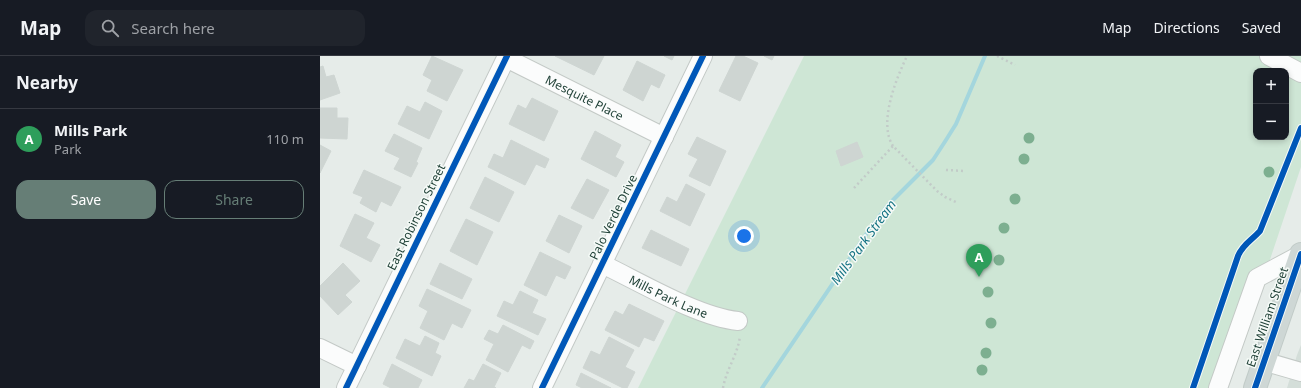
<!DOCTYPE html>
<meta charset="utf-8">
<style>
body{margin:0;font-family:"Noto Sans",sans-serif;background:#20242c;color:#f1f3f6}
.controls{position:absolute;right:12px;top:12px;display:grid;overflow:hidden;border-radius:8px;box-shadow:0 2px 6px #0003}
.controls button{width:36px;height:36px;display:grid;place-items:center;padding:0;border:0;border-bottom:1px solid #363941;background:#171b24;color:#f1f3f6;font:20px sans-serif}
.you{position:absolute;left:424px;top:180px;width:14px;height:14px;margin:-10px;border:3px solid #fff;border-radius:50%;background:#1a73e8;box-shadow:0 0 0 6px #1a73e833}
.badge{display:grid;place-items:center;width:26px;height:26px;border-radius:50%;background:#667e76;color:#fff;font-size:13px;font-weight:700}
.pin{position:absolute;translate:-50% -33px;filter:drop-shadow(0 1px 2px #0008)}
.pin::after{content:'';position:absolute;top:21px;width:14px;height:12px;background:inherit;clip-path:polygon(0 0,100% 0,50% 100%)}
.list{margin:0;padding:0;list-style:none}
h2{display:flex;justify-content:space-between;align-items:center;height:52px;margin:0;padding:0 16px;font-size:17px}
h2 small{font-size:13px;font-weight:400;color:#9ea1a6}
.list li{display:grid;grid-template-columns:26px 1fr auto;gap:12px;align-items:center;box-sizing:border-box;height:60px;padding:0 16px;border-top:1px solid #363941}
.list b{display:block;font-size:15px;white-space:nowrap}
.list p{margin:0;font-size:13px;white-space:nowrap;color:#9ea1a6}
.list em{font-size:13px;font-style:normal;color:#9ea1a6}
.actions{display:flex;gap:8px;padding:12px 16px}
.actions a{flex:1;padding:9px 0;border:1px solid #667e76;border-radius:12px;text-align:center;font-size:14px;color:#667e76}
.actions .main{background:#667e76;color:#fff}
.icon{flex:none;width:22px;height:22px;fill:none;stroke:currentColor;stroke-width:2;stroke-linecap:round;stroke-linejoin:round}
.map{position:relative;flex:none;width:981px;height:332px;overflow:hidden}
header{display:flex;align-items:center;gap:24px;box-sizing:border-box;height:56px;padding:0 20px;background:#171b24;border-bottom:1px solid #363941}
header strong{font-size:19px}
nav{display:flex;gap:22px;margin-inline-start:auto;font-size:14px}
.search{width:280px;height:36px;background:#20242c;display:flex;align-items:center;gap:10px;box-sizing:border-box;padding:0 14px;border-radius:12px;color:#9ea1a6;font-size:15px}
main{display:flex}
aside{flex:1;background:#171b24}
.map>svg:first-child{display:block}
</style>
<header>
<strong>Map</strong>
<div class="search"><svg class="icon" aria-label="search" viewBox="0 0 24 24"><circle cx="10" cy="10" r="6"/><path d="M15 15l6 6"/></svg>Search here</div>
<nav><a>Map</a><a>Directions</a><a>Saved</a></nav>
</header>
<main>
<aside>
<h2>Nearby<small></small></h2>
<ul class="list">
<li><span class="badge" style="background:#2e9e5b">A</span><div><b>Mills Park</b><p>Park</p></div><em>110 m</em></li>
</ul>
<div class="actions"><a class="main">Save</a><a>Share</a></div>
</aside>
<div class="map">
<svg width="981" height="332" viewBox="0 0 981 332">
<rect width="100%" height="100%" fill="#e6ece9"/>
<polygon fill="#d4ded9" points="981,289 981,332 967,332 977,299"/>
<path fill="#cee6d5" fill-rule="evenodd" d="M 484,0 L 981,0 L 981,111 L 907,332 L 318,332 ZM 936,15 L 966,15 L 966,81 L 936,81 Z"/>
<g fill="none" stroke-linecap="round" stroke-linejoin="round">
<polyline stroke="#a4d6dd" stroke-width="4" points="442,332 547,177 568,149 613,104 626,84 636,68 665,0"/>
</g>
<g fill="#ced5d2" stroke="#ced5d2">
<polygon points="112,0 143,14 127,45 107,35 112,24 103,19"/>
<polygon points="235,0 284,0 274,19"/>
<polygon points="344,0 354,0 352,4"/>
<polygon points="416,0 423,0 438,7 420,45 399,35"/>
<polygon points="444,0 454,0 452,4"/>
<polygon points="317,5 345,19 339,32 331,28 323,45 303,34"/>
<polygon points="3,10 6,21 14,19 20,37 0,44 0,11"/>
<polygon points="212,42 238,55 224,85 189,68 198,49 206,53"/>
<polygon points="105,46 122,55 109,83 78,68 87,50 100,56"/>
<polygon points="0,52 17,52 17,62 28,62 27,83 0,82"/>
<polygon points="275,75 301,89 295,101 304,106 296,121 261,103"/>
<polygon points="74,78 102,92 96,106 98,107 91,121 74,113 80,102 65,95"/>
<polygon points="377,81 406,95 390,130 369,120 378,103 368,98"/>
<polygon points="191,84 229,103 225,112 216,108 205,129 168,111 174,98 183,102"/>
<polygon points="537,86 543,101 521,110 516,95"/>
<polygon points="0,89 11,95 0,117"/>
<polygon points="44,114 81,131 71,150 61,145 56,156 40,147 43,141 33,137"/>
<polygon points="165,121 194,136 179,166 150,152"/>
<polygon points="267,123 289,134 273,163 251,152"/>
<polygon points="366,128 385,138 370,170 340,155 347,141 357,146"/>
<polygon points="35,158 54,167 46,182 60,189 51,206 20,190"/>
<polygon points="239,159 262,170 249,197 226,185"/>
<polygon points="146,163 173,176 157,209 130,195"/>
<polygon points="331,174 369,193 361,210 322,192"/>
<polygon points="220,196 251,211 245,223 236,219 226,240 204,229"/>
<polygon points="23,207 40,225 25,239 32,246 18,259 0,240 0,230"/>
<polygon points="120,207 152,223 142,243 110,228"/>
<polygon points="107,233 151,254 142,272 132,267 124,284 100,272 108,255 99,250"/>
<polygon points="200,235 218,244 212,257 226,263 218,279 177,260 184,245 193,249"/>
<polygon points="309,248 344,265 334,285 324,281 319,291 285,274 295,255 303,259"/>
<polygon points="183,269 214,285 210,293 202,289 188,316 166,304 174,288 164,283 169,274 178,278"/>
<polygon points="105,280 119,287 115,297 121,300 112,320 76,302 85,283 100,290"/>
<polygon points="289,281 314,294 305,311 315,316 307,332 303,332 263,312 271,295 280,299"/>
<polygon points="72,308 102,324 98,332 71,332 63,328"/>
<polygon points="163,308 181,317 174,331 176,332 144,332 149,323 154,325"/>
<polygon points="261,317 291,332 262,332 256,329"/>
</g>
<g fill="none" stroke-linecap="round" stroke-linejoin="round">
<g stroke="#c3c9c6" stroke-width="20">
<g id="minor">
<polyline points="949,0 981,17"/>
<path id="s1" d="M 186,2 L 344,81"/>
<path id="s2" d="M 282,208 C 320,226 378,261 418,265"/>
<polyline points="0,292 37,310"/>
<polyline points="943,305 981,316"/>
<polyline points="26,332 187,0"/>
<polyline points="222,332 383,0"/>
<polyline points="898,332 937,222 980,199"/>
</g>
</g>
<g stroke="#c1cbc8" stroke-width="24">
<polyline id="major" points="935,332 981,198"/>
</g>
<g stroke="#c2cbc8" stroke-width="2.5" stroke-dasharray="2 3" stroke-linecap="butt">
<polyline points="677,0 695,9"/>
<path d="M 573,90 C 558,67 576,23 587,0"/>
<polyline points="626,114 645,115"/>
<polyline points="534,132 573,90 617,135 625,141 636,146"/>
<path d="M 403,332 C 406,314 418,298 420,280"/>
</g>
<use href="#minor" stroke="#fbfcfc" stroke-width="18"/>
<use href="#major" stroke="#ced7d5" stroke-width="22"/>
<g stroke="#f5faf7" stroke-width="8">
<g id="cycleway">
<polyline points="26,332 187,0"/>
<polyline points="222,332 383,0"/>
<path d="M 873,332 L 918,200 C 923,188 931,185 940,175 L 981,72"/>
<polyline points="935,332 981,198"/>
</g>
</g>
<use href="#cycleway" stroke="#0057b8" stroke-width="6"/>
</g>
<g fill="#7daf90">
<circle cx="709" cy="82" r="5.5"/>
<circle cx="704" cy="103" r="5.5"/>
<circle cx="949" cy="116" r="5.5"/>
<circle cx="695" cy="143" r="5.5"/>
<circle cx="684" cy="172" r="5.5"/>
<circle cx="679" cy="204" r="5.5"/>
<circle cx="668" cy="236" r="5.5"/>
<circle cx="671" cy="267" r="5.5"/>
<circle cx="666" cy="297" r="5.5"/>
<circle cx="662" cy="314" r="5.5"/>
</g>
<g text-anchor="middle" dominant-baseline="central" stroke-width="3" stroke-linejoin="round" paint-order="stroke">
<g font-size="12" fill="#214238" stroke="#f5faf7">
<text stroke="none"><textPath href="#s1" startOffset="88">Mesquite Place</textPath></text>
<text transform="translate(96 161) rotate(-64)">East Robinson Street</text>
<text transform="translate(293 161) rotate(-64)">Palo Verde Drive</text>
<text stroke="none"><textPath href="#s2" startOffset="74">Mills Park Lane</textPath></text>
<text transform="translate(947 261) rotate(-71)">East William Street</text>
</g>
<g font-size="13" font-style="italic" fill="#157384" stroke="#f5faf7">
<text transform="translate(543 186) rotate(-54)">Mills Park Stream</text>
</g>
</g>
</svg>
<div class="controls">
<button>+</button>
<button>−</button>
</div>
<div class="you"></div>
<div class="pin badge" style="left:659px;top:221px;background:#2e9e5b">A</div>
</div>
</main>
